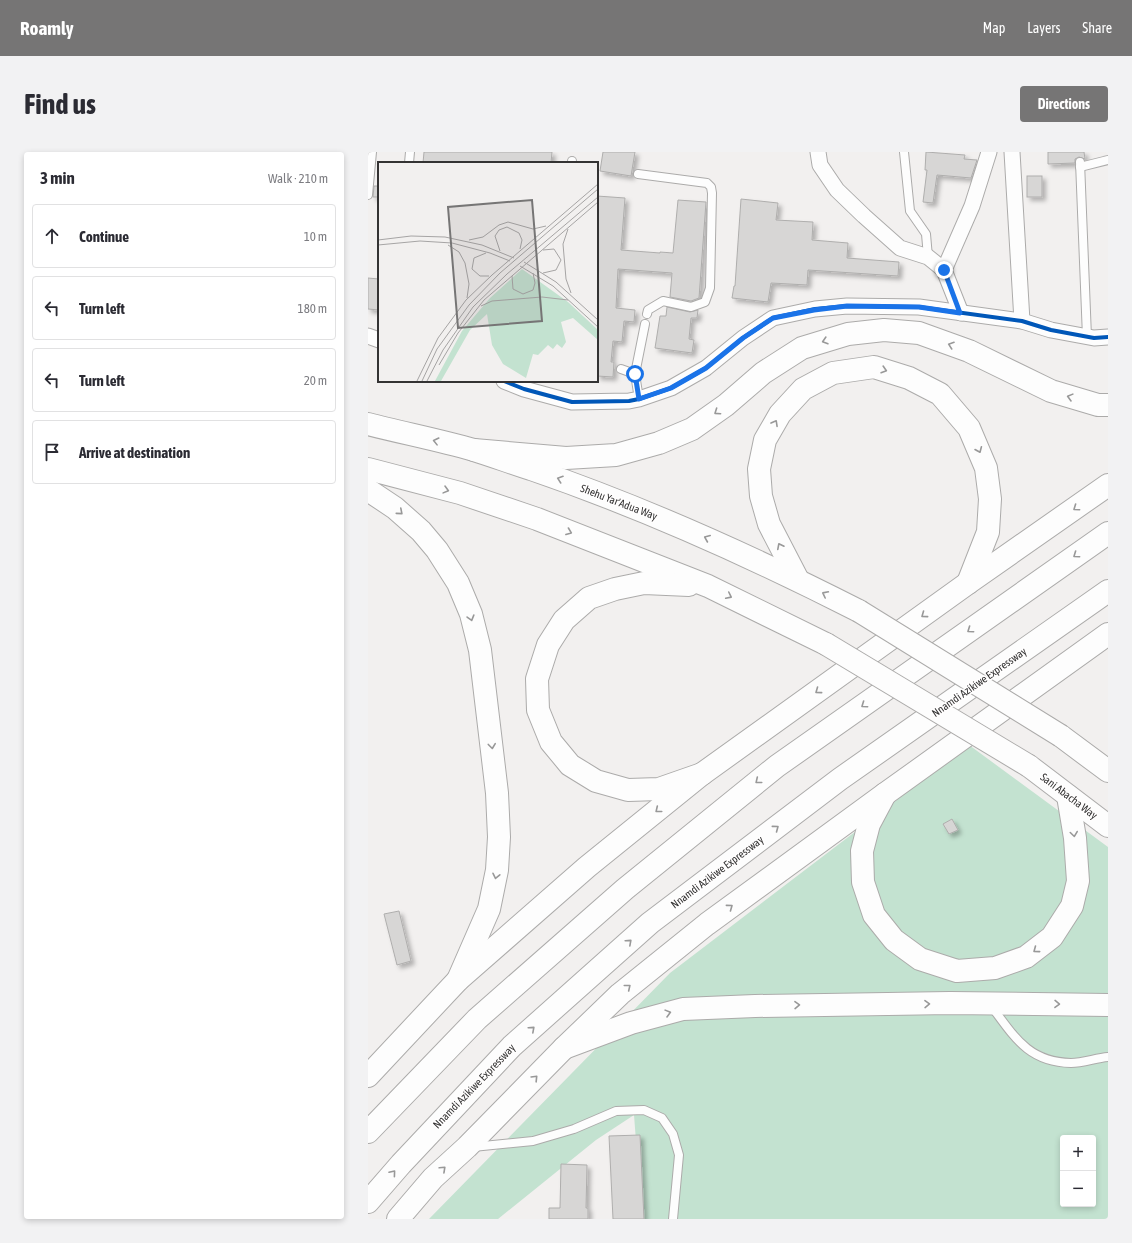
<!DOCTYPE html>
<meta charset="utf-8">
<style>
body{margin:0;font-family:"Asap Condensed",sans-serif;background:#f2f2f3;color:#2b2b33}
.controls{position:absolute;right:12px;bottom:12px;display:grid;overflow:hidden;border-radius:4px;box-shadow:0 2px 6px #0003}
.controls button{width:36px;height:36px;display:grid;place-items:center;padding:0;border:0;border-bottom:1px solid #e1e1e2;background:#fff;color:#2b2b33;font:20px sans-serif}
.stop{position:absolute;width:12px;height:12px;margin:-9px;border:3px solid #1a73e8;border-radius:50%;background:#fff}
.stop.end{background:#1a73e8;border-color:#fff;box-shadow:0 1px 4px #0008}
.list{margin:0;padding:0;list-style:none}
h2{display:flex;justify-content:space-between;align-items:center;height:52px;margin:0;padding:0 16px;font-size:17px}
h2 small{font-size:13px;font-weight:400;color:#7c7c81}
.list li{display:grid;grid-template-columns:26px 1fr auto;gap:12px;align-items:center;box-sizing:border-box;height:64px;margin:0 8px 8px;padding:0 8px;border:1px solid #e1e1e2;border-radius:4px}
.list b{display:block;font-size:15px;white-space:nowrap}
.list em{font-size:13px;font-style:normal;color:#7c7c81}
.icon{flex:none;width:22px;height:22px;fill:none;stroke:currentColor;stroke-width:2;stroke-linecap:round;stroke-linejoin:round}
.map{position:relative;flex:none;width:740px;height:1067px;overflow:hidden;border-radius:4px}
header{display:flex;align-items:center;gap:24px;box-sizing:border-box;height:56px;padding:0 20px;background:#767575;color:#fff}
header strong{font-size:19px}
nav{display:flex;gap:22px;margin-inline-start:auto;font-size:14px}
.intro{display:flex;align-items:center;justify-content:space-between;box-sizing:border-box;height:96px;padding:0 24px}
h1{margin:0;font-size:28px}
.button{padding:10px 18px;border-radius:4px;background:#767575;color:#fff;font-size:14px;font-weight:700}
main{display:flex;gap:24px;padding:0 24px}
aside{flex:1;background:#fff;border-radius:4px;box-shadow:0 2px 6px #0003}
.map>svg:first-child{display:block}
</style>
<header>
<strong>Roamly</strong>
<nav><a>Map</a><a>Layers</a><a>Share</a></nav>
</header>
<div class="intro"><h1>Find us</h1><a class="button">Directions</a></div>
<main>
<aside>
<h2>3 min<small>Walk · 210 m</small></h2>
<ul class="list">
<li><svg class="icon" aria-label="ahead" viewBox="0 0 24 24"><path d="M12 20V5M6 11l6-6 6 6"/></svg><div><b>Continue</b></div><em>10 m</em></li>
<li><svg class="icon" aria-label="left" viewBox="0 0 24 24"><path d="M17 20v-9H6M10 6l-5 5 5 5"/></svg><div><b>Turn left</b></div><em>180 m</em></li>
<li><svg class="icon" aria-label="left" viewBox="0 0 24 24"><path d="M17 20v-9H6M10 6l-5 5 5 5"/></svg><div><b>Turn left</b></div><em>20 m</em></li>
<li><svg class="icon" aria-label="arrive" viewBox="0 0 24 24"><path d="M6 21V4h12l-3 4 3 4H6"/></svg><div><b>Arrive at destination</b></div></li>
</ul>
</aside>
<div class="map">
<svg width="740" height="1067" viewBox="0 0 740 1067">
<defs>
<filter id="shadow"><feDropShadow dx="3.5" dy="3.5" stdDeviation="2" flood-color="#0004"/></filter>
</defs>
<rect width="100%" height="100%" fill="#f2f0ef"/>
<path fill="#c3e2d0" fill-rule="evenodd" d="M 601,593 L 740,695 L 740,1067 L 274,1067 L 266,963 L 228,988 L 130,1067 L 61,1067 L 302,821 ZM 695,986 L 725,986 L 725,1052 L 695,1052 Z"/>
<g fill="#d7d6d5" stroke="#afaead" filter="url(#shadow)">
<polygon points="56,0 184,0 183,11 55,11"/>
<polygon points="235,0 267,0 263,24 232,19"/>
<polygon points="558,0 597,3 596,7 609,8 603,26 569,23 565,51 555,50 559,18 557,18"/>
<polygon points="680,0 716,0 717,7 711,5 707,7 707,11 680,12"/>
<rect x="659" y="24" width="15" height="21"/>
<polygon points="6,34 11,34 11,45 5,45"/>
<polygon points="229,44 257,46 253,98 292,101 292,100 305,101 310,48 338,50 331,146 323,149 302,145 304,121 250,117 248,156 267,158 266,170 256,169 254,190 245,189 243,210 246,210 245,225 229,224"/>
<polygon points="373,47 410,51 408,68 445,70 444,88 480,91 479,106 531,110 530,124 440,118 439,133 403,131 400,150 364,146 366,134 367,134"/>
<polygon points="0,126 11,127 11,158 0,157"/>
<polygon points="299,155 322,160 330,158 329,166 323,166 321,187 326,188 324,201 287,196 292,164 298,164"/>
<polygon points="584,667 590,678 581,682 575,672"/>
<polygon points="31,759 43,809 29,813 16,762"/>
<polygon points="272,983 276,1067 245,1067 241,984"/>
<polygon points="193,1012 219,1013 218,1056 220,1056 220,1067 181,1067 181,1056 192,1056"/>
</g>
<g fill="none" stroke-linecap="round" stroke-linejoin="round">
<g stroke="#acabaa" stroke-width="10">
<g id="service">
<polyline points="536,0 542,59 558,82 560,105"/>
<polyline points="712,10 719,185"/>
<polyline points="41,11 42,0"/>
<polyline points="204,11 204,9"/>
<polyline points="712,15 740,8"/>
<polyline points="270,22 339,31 343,35 344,41 342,136 337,150 323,155 295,149 280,158 279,162"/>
<polyline points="0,43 4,0"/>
<polyline points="253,217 267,222"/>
<polyline points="271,247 267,222 277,172"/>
<path d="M 624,855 C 647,886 661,910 703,911 C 715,911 728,906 740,905"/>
<polyline points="105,995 165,989 206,977 248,959 276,958 294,966 305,982 311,1003 305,1067"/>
</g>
</g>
<g stroke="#acabaa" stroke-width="17">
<g id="minor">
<polyline points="450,0 452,13 469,38 496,64 532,96 560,105 576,118 593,161"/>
<polyline points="644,0 654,169"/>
<polyline points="576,118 604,54 621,0"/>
<polyline points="0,184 11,188"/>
<polyline points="136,229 156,237 204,250 261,249 271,247 303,236 338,216 375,186 405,166 447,157 479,154 551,155 654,169 683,178 726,186 740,185"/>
</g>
</g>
<g stroke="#acabaa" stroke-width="24">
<g id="trunk">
<polyline points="0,924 90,828 219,715 334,622 600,431 740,333"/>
<polyline points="30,1067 65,1026 99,995 196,896 252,842 339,772 517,642 740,482"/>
</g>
</g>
<g stroke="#acabaa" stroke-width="24">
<g id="motorway">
<path d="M 0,272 C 35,281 71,288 106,298 C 125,304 144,311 163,317 C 277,356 385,405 491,459"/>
<polyline points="106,298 198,306 248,303 291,291 324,277 358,253 395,221 434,196 480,182 516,178 551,181 601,199 683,239 730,253 740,253"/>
<polyline points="0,317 92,341 169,367 340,434 458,492"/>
<polyline points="0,338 27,356 53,379 69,398 90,431 103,462 112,498 129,641 131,685 129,718 121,757 90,828"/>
<polyline points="430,428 401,372 393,344 391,317 397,288 412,262 435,237 465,221 506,215 541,226 572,242 601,276 618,316 622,347 620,380 600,431"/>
<polyline points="321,433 276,431 247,437 221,446 196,468 180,493 169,527 170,558 183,590 202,613 228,629 260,638 291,637 334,622"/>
<polyline points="693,584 740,619"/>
<polyline points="661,614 740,674"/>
<polyline points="517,642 501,672 494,699 495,730 506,763 526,788 552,807 589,819 627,816 658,805 684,785 704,754 710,729 707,686 700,644"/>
<polyline points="196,896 263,871 315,857 387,854 582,851 740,853"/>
<polyline points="0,980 109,867 257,737 409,614 740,381"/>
<polyline points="0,1050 33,1012 144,894 282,771 472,627 740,439"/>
</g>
</g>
<use href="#service" stroke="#fdfdfd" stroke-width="8"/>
<use href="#minor" stroke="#fdfdfd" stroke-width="15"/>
<use href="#trunk" stroke="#fdfdfd" stroke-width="22"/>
<use href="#motorway" stroke="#fdfdfd" stroke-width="22"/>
<g stroke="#acabaa" stroke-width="24" stroke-linecap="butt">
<g id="motorway-bridge">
<polyline points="491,459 693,584"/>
<polyline points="458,492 661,614"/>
</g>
</g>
<use href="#motorway-bridge" stroke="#fdfdfd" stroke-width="22"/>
<g stroke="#fffefe" stroke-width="6">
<polyline id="cycleway" points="136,229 156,237 204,250 261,249 271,247 303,236 338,216 375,186 405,166 447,157 479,154 551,155 654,169 683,178 726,186 740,185"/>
</g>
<use href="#cycleway" stroke="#0057b8" stroke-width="4"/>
</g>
<defs><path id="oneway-chevron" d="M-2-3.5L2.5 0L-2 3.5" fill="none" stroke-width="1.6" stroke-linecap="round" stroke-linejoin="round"/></defs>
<g stroke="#989898">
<use href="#oneway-chevron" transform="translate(457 189) rotate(163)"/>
<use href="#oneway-chevron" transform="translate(583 193) rotate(-161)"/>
<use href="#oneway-chevron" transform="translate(516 218) rotate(17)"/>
<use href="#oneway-chevron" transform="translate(702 245) rotate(-165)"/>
<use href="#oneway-chevron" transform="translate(349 260) rotate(146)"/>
<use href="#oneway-chevron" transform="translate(407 271) rotate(-61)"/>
<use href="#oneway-chevron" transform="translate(68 289) rotate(-166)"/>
<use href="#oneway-chevron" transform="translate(611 298) rotate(67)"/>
<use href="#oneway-chevron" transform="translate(192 327) rotate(-161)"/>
<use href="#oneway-chevron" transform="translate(78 338) rotate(15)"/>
<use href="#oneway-chevron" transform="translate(708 356) rotate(145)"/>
<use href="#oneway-chevron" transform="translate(32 360) rotate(41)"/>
<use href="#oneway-chevron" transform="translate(201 380) rotate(21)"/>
<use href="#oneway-chevron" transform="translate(339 386) rotate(-157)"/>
<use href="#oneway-chevron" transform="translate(412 394) rotate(-117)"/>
<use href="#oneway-chevron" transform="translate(708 403) rotate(145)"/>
<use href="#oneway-chevron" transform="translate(457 442) rotate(-153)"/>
<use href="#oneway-chevron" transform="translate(361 444) rotate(26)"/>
<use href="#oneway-chevron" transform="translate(556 463) rotate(144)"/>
<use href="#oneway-chevron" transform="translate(103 466) rotate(74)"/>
<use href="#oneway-chevron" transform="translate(602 478) rotate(145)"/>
<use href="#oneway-chevron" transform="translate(450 539) rotate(144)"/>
<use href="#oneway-chevron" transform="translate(496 553) rotate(145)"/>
<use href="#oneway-chevron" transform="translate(124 594) rotate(83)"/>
<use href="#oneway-chevron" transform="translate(390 629) rotate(141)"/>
<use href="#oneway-chevron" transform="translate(290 658) rotate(141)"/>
<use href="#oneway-chevron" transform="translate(408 676) rotate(-37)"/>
<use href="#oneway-chevron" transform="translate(706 682) rotate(82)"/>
<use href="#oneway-chevron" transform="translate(128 724) rotate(102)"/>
<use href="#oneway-chevron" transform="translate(362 755) rotate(-36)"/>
<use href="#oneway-chevron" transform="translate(261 790) rotate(-42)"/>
<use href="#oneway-chevron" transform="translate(668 798) rotate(143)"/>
<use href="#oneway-chevron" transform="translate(260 835) rotate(-39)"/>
<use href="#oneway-chevron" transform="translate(559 852) rotate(-1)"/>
<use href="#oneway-chevron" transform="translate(689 852) rotate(1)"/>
<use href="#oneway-chevron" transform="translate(429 853) rotate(-1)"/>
<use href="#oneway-chevron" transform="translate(300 861) rotate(-15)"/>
<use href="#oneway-chevron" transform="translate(164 877) rotate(-42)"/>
<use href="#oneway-chevron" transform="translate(167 926) rotate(-46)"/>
<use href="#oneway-chevron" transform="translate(75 1017) rotate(-43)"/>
<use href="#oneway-chevron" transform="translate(25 1021) rotate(-50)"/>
</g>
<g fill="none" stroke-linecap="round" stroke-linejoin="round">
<polyline stroke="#1a73e8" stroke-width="5" points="267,222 271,247 303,236 338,216 375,186 405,166 446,158 479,154 551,155 592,161 576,118"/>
</g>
<g text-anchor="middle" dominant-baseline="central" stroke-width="3" stroke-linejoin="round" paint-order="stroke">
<g font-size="11" fill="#343333" stroke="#fffefe">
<text transform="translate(251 350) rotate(21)">Shehu Yar'Adua Way</text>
<text transform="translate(611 530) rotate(-35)">Nnamdi Azikiwe Expressway</text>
<text transform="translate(701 644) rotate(37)">Sani Abacha Way</text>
<text transform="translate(349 720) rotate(-37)">Nnamdi Azikiwe Expressway</text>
<text transform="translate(106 934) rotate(-46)">Nnamdi Azikiwe Expressway</text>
</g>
</g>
<g transform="translate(10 10)">
<rect width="220" height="220" fill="#f2f0ef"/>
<path d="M 144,107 L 190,140 L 220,168 L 220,178 L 195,156 L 183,160 L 188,180 L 184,186 L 179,182 L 175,187 L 170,183 L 160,193 L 155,192 L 148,216 L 125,202 L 114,183 L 109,152 L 92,168 L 63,219 L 57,219 L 84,169 L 112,136 Z" fill="#c3e2d0"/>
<path fill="none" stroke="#a6a4a4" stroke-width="1" d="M 190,67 L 185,82 L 188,117 L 193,131M 0,78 L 33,74 L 67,75 L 104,83 L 136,96M 91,78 L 105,75 L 121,63 L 130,60 L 155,67 L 168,64M 0,83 L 42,79 L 74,81 L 112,91 L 132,99M 70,83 L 81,90 L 87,101 L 91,122 L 89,136M 122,89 L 117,74 L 121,68 L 129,65 L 141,71 L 144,78 L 142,87M 108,91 L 96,96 L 94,107 L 102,114 L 111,114M 146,100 L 178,120 L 220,158M 142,104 L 175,124 L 220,165M 165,111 L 178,108 L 183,98 L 176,87 L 165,88M 134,114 L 135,127 L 145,132 L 155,128 L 157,121 L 155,111M 103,144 L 114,139 L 164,135 L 190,138M 61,203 L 80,171 L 106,138 L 220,40M 39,219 L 60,176 L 88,138 L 114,113 L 220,22M 44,219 L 59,187 L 91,143 L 122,111 L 220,27M 49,219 L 65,188 L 95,145 L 129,112 L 220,35"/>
<path fill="#767575" fill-opacity="0.15" stroke="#767575" stroke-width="2" d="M 154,38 L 164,159 L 80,166 L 70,45 Z"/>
<rect width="220" height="220" fill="none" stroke="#343333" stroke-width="2"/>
</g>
</svg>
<div class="controls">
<button>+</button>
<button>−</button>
</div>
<div class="stop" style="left:267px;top:222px"></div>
<div class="stop end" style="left:576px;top:118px"></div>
</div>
</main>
